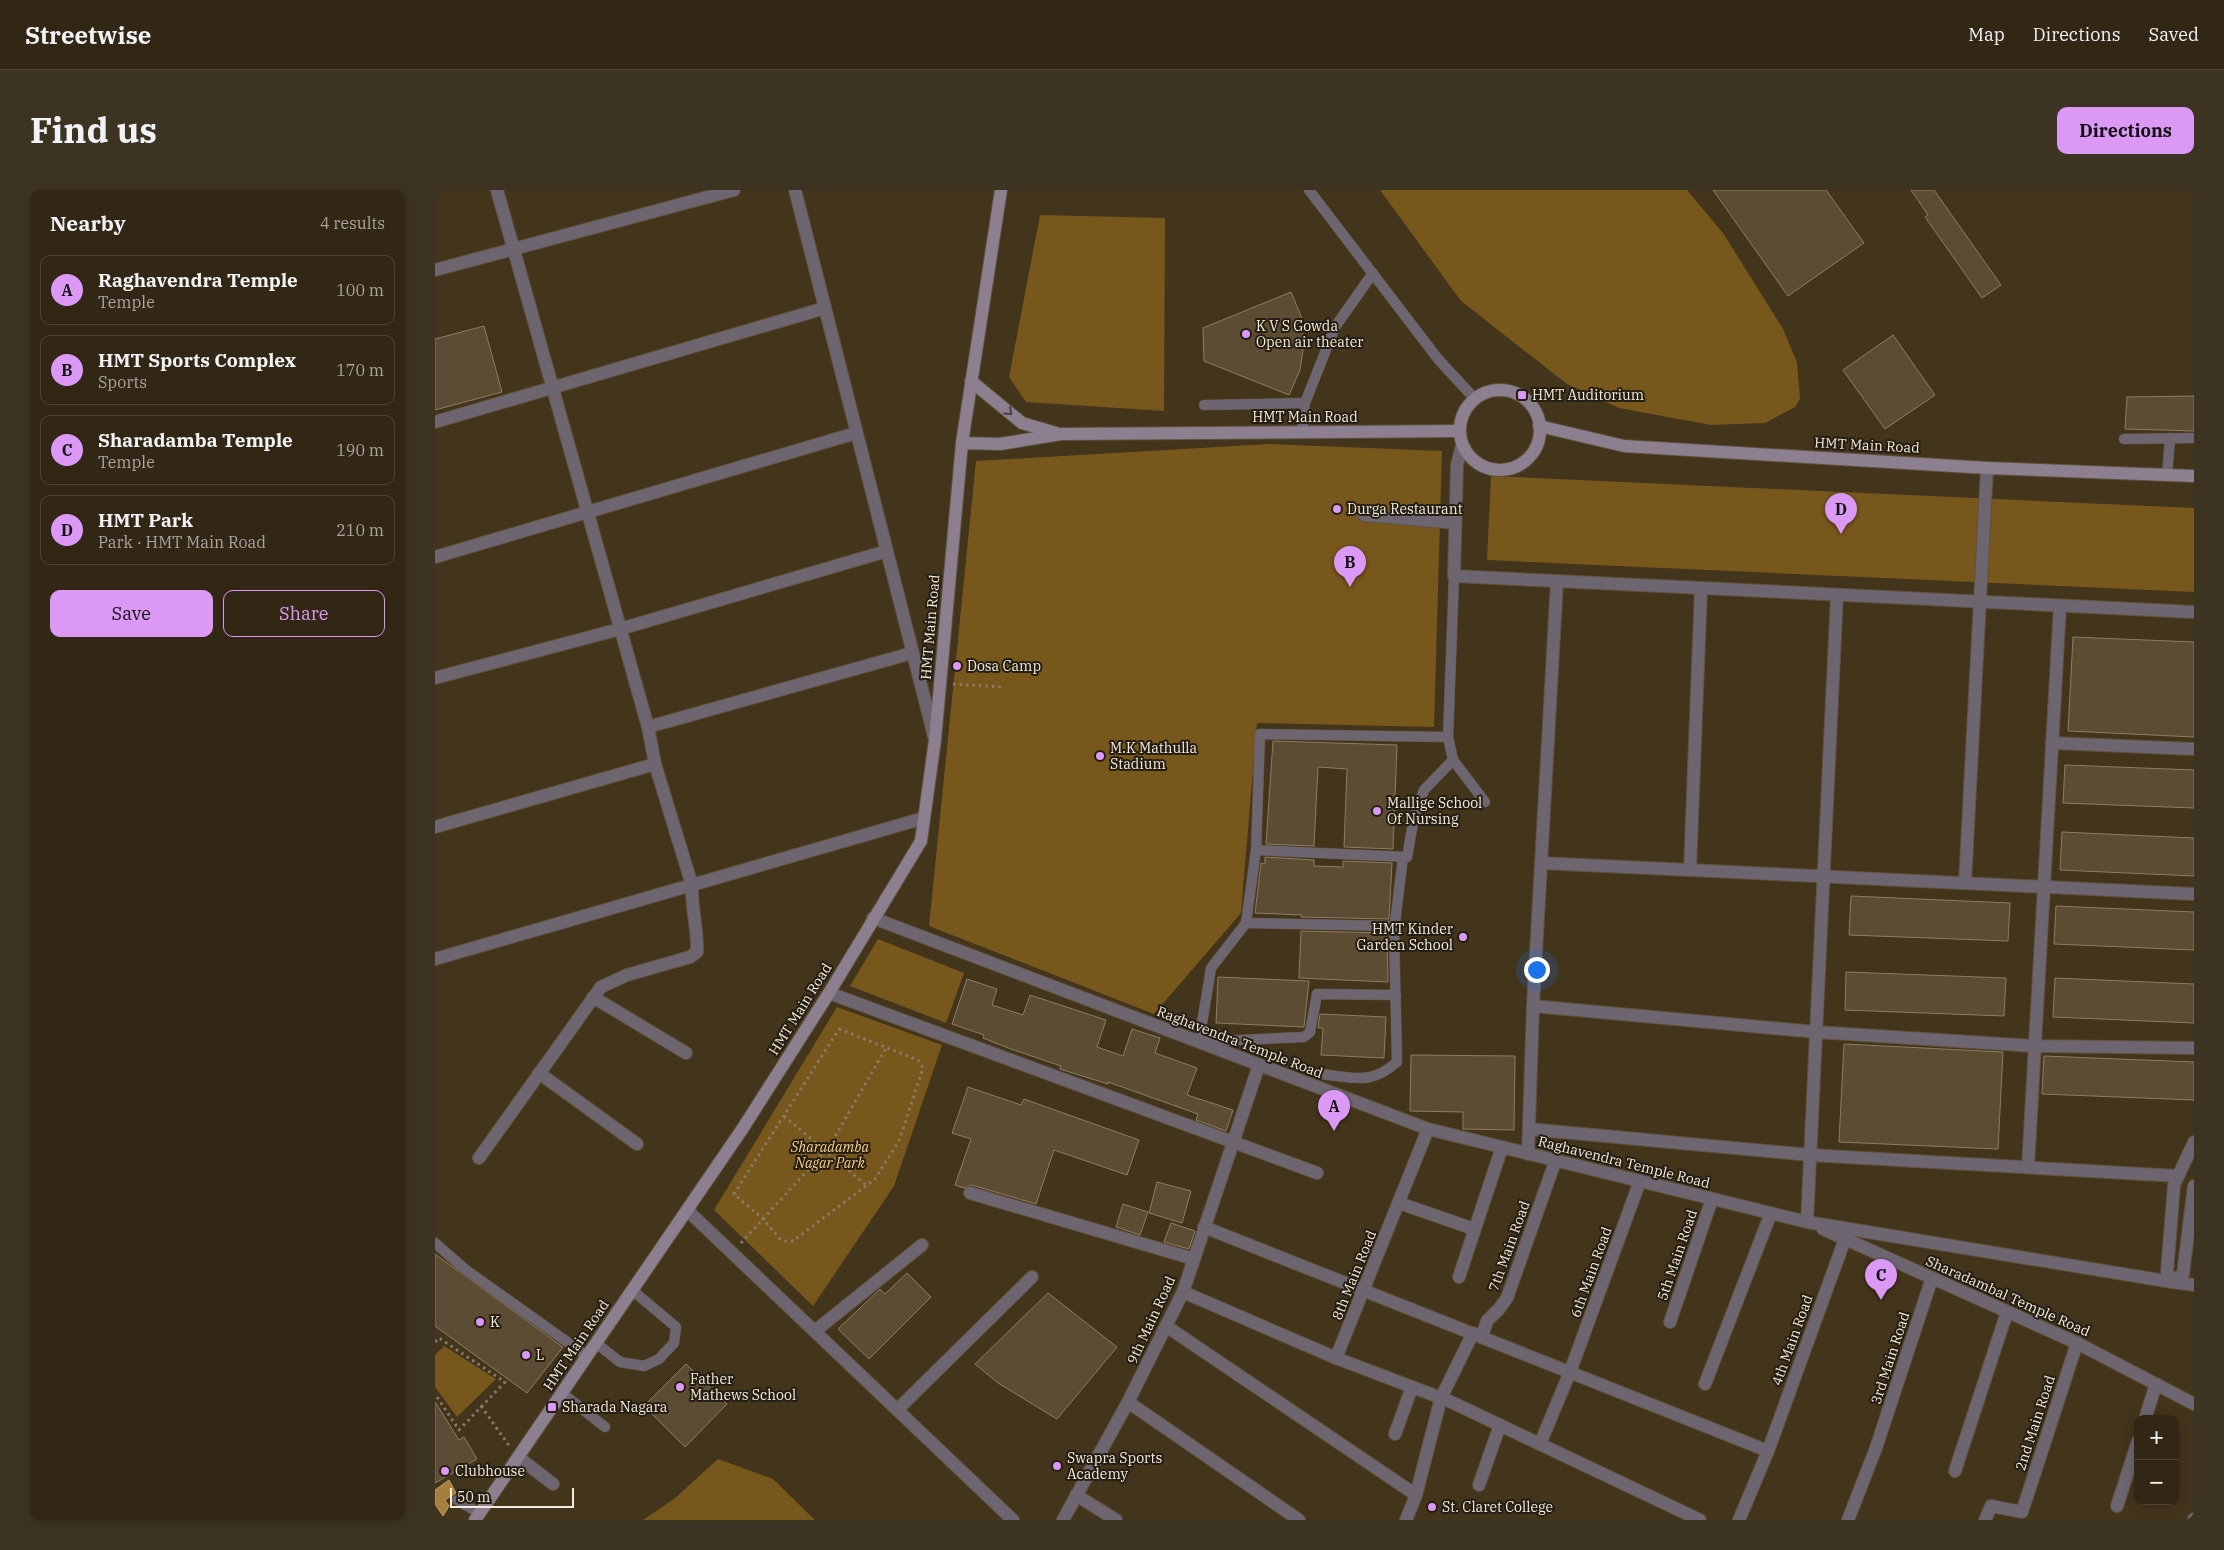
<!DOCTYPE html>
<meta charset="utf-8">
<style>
body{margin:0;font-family:"IBM Plex Serif",serif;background:#3d3322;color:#f1f3f6}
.controls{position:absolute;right:15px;bottom:15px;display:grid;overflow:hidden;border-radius:10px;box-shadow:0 2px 12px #0003}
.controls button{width:45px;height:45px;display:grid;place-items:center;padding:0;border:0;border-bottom:1px solid #4d4434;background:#322715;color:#f1f3f6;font:25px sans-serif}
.scale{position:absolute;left:15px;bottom:12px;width:124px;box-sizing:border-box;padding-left:5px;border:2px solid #f5ebdc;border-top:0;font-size:14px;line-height:18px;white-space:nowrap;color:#f5ebdc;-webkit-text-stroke:4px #241d12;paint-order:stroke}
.you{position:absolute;left:1101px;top:779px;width:18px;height:18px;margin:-12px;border:4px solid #fff;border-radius:50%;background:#1a73e8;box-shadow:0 0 0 8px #1a73e833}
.badge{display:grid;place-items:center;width:32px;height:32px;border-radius:50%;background:#db99f5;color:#111;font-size:16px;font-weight:700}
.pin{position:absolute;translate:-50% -41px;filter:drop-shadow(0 1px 2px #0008)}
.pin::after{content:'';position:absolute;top:26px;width:18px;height:15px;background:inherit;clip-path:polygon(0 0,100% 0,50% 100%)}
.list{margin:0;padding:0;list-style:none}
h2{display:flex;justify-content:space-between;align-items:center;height:65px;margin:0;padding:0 20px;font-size:21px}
h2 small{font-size:16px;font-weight:400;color:#a8a5a0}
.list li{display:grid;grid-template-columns:32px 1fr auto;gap:15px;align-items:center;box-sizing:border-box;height:70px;margin:0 10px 10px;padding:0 10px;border:1px solid #4d4434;border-radius:10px}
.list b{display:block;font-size:19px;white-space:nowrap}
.list p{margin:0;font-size:16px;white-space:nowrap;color:#a8a5a0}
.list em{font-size:16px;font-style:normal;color:#a8a5a0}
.actions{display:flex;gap:10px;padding:15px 20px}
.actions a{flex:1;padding:11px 0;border:1px solid #db99f5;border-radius:10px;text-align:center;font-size:18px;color:#db99f5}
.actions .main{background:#db99f5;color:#111}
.map{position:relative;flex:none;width:1759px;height:1330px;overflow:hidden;border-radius:10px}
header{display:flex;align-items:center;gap:30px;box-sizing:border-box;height:70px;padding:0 25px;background:#322715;border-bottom:1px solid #4d4434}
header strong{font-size:24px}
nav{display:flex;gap:28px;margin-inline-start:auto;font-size:18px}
.intro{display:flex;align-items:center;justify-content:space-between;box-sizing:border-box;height:120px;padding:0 30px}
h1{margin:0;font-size:35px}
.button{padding:12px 22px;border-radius:10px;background:#db99f5;color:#111;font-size:18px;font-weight:700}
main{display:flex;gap:30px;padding:0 30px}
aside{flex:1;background:#322715;border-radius:10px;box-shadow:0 2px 12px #0003}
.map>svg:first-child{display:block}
</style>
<header>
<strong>Streetwise</strong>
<nav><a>Map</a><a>Directions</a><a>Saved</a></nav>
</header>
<div class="intro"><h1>Find us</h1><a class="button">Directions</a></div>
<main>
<aside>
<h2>Nearby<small>4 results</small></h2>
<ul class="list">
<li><span class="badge">A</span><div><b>Raghavendra Temple</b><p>Temple</p></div><em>100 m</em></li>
<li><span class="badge">B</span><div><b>HMT Sports Complex</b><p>Sports</p></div><em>170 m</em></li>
<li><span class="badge">C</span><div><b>Sharadamba Temple</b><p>Temple</p></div><em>190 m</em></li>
<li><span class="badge">D</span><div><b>HMT Park</b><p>Park · HMT Main Road</p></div><em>210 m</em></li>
</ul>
<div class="actions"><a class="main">Save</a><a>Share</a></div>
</aside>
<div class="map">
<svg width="1759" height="1330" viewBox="0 0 1759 1330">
<rect width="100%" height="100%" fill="#43341c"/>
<g fill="#77571c">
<polygon points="945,0 1252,0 1288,43 1348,139 1362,172 1365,209 1360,217 1330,233 1276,235 1184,218 1132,194 1026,111"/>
<polygon points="605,25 730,28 729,221 591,212 574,187"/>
<polygon points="834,254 1007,261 999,537 822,533 806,723 719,824 494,736 541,271"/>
<polygon points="1056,286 1759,318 1759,402 1052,370"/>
<polygon points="443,749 529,783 511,833 415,796"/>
<polygon points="402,817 507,855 459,996 378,1116 279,1020"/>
<polygon points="9,1156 61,1189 22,1227 0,1197 0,1165"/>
<polygon points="283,1269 338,1289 380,1330 208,1330 239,1309"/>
</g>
<polygon fill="#a57f3d" stroke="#bd9f6d" points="14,1290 21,1303 10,1310 14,1316 8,1326 0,1314 0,1300"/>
<g fill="#5c4c33" stroke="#8e7d62">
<polygon points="1278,0 1391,0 1429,53 1353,106"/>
<polygon points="1476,0 1499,0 1566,95 1547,108 1490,27 1493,25"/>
<polygon points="856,102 866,126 869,153 865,180 854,205 769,171 768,138"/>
<polygon points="49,136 67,202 0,220 0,149"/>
<polygon points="1458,145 1500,205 1450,239 1408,180"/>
<polygon points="1759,206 1759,241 1690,239 1692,207"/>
<polygon points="1638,447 1759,452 1759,547 1633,541"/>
<polygon points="838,551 962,555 958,659 909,657 912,579 883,577 879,656 831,654"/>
<polygon points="1630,575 1759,580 1759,618 1628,613"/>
<polygon points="1627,642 1759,648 1759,686 1625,680"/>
<polygon points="830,667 879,670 879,676 908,677 908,671 957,673 954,729 866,727 867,725 820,723 826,673 830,674"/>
<polygon points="1416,706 1575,713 1573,751 1414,745"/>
<polygon points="1621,716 1759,722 1759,760 1619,754"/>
<polygon points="866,741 952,743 953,792 864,788"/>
<polygon points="1411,782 1571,788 1569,826 1410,820"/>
<polygon points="783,787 874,791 869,837 781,833"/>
<polygon points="1620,788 1759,794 1759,833 1618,827"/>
<polygon points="532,789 562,799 557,815 588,825 595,805 671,830 662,857 688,866 697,839 725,848 720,863 762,878 752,905 798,920 791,941 761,930 763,924 673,892 673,894 625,879 626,876 576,859 548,848 549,845 517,834"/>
<polygon points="885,824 951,827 949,868 886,865 888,838 883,838"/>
<polygon points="1409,854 1568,862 1563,959 1404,952"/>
<polygon points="976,865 1080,866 1079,940 1028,939 1028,922 975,921"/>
<polygon points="1609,866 1759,872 1759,910 1607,904"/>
<polygon points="533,897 586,915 589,909 704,950 692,985 619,960 601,1014 537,995 529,998 520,995 536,949 517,943"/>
<polygon points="722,992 756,1001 747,1033 714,1023"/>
<polygon points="688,1014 713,1022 705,1045 681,1037"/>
<polygon points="736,1033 760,1041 754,1059 729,1052"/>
<polygon points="0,1064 128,1157 92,1203 0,1136"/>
<polygon points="472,1083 496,1107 434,1169 403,1139 445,1099 450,1104"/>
<polygon points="613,1103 682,1157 622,1229 563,1193 540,1174"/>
<polygon points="251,1174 292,1214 250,1257 209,1216"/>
<polygon points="0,1212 24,1250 29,1247 42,1269 0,1293"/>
</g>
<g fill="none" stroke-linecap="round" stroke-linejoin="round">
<g stroke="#5f513b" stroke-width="11">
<g id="lane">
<polyline points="874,0 1003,169 1039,208"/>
<polyline points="769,215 870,213"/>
<polyline points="867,241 870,213 900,137 938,83"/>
<polyline points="1689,249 1759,248"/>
<polyline points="1732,285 1735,248"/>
<polyline points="1019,386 1013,547 1018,570 1050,612"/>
<polyline points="821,660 972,667 979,628 989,600 1018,570"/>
<polyline points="811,733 960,736"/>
<polyline points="961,805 882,804 875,842 869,847 764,852 776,778 811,733 821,660 825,544 1013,547"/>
<path d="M 884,884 C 918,887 935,896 962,872 L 959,741 L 968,667"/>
<polyline points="0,1053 31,1080 152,1166"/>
<polyline points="161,1153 185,1172 209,1176 224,1169 239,1153 241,1137 197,1100"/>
<polyline points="127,1203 170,1237"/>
<polyline points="22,1310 44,1323"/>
</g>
</g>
<g stroke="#5f513b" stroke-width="14">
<g id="street">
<polyline points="360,0 500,550"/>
<polyline points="0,80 299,0"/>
<polyline points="0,232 390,118"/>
<polyline points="1027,255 1022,275 1019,386 1759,422"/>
<polyline points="929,325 1020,333"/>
<polyline points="0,367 421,243"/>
<polyline points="0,488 185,439 452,361"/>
<polyline points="213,537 477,463"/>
<polyline points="1617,553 1759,559"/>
<polyline points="0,637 220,574"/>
<polyline points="1106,673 1759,704"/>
<polyline points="1255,680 1266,398"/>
<polyline points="1530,693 1552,278"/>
<polyline points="438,728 993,939 1372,1032 1737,1092 1748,1084 1759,996"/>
<polyline points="0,769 489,628"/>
<polyline points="394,803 882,983"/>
<polyline points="158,807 251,863"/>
<polyline points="1098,816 1381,842 1600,856 1759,858"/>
<polyline points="104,883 202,954"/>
<polyline points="1094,939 1375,965 1743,986"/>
<polyline points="1759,952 1739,995 1732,1082 1737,1092 1759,1095"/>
<polyline points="1093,964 1098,816 1122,391"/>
<path d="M 44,968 L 166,797 L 192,785 L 255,767 L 262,762 C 263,740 256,718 257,695 L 220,574 L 213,537 L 62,0"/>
<polyline points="1593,977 1625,416"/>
<polyline points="535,1003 759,1069"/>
<polyline points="964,1013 1039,1039"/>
<polyline points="252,1020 578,1330"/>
<polyline points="1372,1032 1402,405"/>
<polyline points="769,1037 1333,1261"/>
<polyline points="1388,1039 1642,1153 1759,1214"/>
<polyline points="1024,1087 1067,957"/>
<polyline points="748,1102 901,1168 1014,1211 1265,1330"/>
<polyline points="1235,1132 1277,1009"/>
<polyline points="731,1136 981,1305"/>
<polyline points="380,1141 487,1055"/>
<polyline points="1047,1146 1052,1131 1064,1119 1072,1108 1120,972"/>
<polyline points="901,1168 993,939"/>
<polyline points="1270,1194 1336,1023"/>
<polyline points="693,1212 864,1330"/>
<polyline points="462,1220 597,1087"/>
<polyline points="1710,1229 1721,1194"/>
<polyline points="960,1244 977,1197"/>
<polyline points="1105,1254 1135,1182 1205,991"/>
<polyline points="83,1267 118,1294"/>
<polyline points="1520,1281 1572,1122"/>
<polyline points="1044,1295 1065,1235"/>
<polyline points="641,1305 681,1330"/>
<polyline points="1682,1316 1703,1251"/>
<polyline points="628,1330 693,1212 748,1102 824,875"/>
<polyline points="971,1330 981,1305 1006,1208 1038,1143"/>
<polyline points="1304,1330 1333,1261 1410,1049"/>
<polyline points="1413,1330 1441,1258 1497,1088"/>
<polyline points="1550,1330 1556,1316 1587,1322 1642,1153"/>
<polyline points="1759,1330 1759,1329"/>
</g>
</g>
<g stroke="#5f513b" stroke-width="14">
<g id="secondary">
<polyline points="536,191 587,233 621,243"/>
<circle cx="1065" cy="240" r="40"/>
<polyline points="1104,236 1189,256 1552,278 1759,286"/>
<polyline points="527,253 565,254 626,244 1024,241"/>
<polyline points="40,1330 308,938 394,803 486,651 500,550 527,253 566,0"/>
</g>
</g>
<g stroke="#877a66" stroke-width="3" stroke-dasharray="2.5 4" stroke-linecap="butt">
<polyline points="518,494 568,497"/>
<polygon points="404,839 483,870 488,878 464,951 440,989 358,1051 350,1051 344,1048 328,1029 299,1004"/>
<polyline points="349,926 432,996"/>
<polyline points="306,1053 394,957 451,858"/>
<polyline points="0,1152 4,1148 70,1192 24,1240 0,1204"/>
<polyline points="46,1216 75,1257"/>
</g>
<use href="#lane" stroke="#6d6570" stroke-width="10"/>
<use href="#street" stroke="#6d6570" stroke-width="12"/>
<use href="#secondary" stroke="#8b7f90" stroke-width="12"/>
</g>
<defs><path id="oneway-chevron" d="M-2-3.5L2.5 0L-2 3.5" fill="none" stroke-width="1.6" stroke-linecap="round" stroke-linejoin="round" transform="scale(1.25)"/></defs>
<use stroke="#483f3e" href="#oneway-chevron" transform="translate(574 222) rotate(42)"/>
<g fill="#db99f5" stroke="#241d12" stroke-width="2">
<circle cx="811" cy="144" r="5"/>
<rect x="1082" y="200" width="10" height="10" rx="2.5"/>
<circle cx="902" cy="319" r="5"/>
<circle cx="522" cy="476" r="5"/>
<circle cx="665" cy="566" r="5"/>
<circle cx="942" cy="621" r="5"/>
<circle cx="1028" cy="747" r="5"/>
<circle cx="45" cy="1132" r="5"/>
<circle cx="91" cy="1165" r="5"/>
<circle cx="245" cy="1197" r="5"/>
<rect x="112" y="1212" width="10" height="10" rx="2.5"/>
<circle cx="622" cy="1276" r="5"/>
<circle cx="10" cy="1281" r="5"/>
<circle cx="997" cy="1317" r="5"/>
</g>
<g text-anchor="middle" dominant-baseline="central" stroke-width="4" stroke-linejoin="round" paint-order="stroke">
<g font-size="14" fill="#f5ebdc" stroke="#241d12" text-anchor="start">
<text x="821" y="136">K V S Gowda<tspan x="821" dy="16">Open air theater</tspan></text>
<text x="1097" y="205">HMT Auditorium</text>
<text x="912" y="319">Durga Restaurant</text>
<text x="532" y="476">Dosa Camp</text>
<text x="675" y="558">M.K Mathulla<tspan x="675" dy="16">Stadium</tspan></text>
<text x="952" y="613">Mallige School<tspan x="952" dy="16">Of Nursing</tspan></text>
<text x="1018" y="739" text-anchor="end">HMT Kinder<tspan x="1018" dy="16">Garden School</tspan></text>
<text x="55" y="1132">K</text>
<text x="101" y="1165">L</text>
<text x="255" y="1189">Father<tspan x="255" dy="16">Mathews School</tspan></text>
<text x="127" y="1217">Sharada Nagara</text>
<text x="632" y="1268">Swapra Sports<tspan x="632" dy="16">Academy</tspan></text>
<text x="20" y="1281">Clubhouse</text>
<text x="1007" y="1317">St. Claret College</text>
</g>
<g font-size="14" fill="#f5ebdc" stroke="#241d12">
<text x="870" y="227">HMT Main Road</text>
<text transform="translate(1432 255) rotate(3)">HMT Main Road</text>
<text transform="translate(495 437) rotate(-85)">HMT Main Road</text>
<text transform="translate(365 819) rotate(-58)">HMT Main Road</text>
<text transform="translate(805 852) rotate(21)">Raghavendra Temple Road</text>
<text transform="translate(1189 972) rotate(14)">Raghavendra Temple Road</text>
<text transform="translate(1074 1056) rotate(-70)">7th Main Road</text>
<text transform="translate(1242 1065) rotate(-71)">5th Main Road</text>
<text transform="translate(1156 1082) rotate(-70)">6th Main Road</text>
<text transform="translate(919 1085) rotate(-68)">8th Main Road</text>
<text transform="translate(1573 1106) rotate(24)">Sharadambal Temple Road</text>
<text transform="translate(716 1130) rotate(-65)">9th Main Road</text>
<text transform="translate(1357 1150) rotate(-70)">4th Main Road</text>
<text transform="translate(141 1155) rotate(-56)">HMT Main Road</text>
<text transform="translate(1455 1168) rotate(-72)">3rd Main Road</text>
<text transform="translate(1600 1233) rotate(-72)">2nd Main Road</text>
</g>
<g font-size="14" font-style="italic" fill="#face88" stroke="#241d12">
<text x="395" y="957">Sharadamba<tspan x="395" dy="16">Nagar Park</tspan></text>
</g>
</g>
</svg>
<div class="controls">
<button>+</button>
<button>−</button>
</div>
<div class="scale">50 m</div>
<div class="you"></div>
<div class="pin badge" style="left:899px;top:941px">A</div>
<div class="pin badge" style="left:915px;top:397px">B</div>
<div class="pin badge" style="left:1446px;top:1110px">C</div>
<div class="pin badge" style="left:1406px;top:344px">D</div>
</div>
</main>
